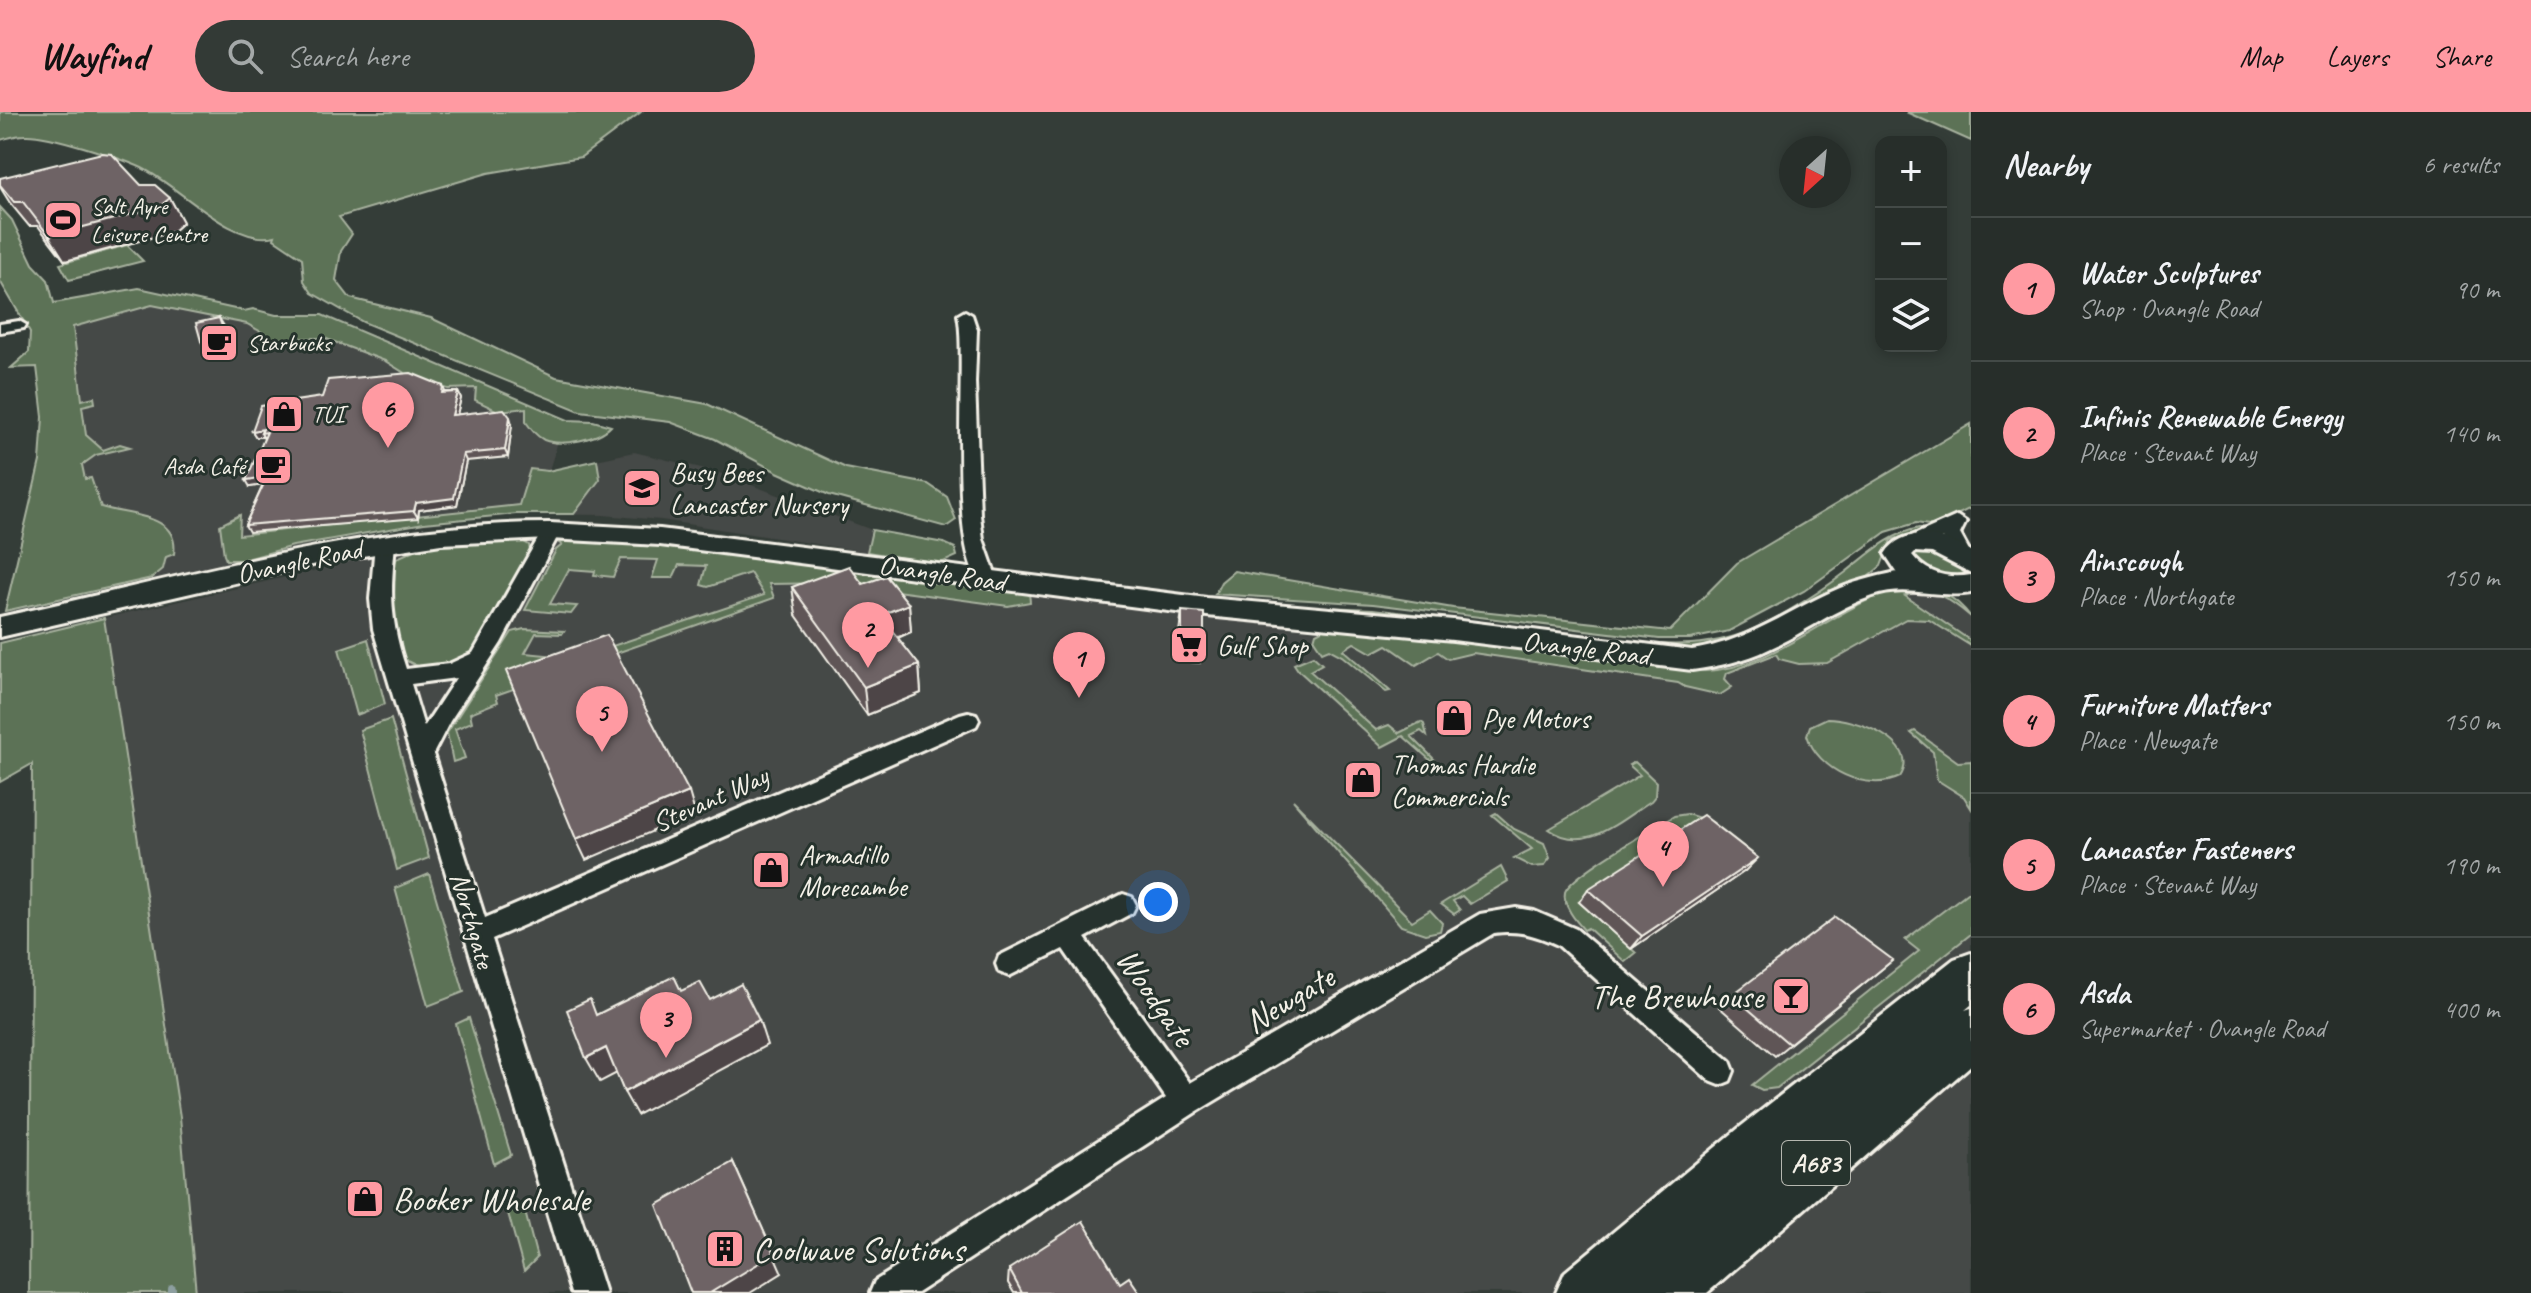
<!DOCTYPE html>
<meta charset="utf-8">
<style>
body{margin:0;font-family:Caveat,sans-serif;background:#333a36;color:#f1f3f6}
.controls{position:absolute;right:24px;top:24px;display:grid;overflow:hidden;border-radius:16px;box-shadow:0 4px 12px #0003}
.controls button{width:72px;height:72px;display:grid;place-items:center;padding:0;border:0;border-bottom:2px solid #434a47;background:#272e2a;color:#f1f3f6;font:40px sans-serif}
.compass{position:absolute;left:1779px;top:24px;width:72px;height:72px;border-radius:50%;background:#272e2a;box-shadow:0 4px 12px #0003;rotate:207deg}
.you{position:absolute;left:1158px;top:790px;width:28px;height:28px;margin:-20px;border:6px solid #fff;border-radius:50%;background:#1a73e8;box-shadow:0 0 0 12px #1a73e833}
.badge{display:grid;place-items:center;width:52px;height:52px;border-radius:50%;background:#ff9aa2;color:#111;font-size:26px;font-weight:700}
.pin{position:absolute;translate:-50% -66px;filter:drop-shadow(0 2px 4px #0008)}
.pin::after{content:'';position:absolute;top:42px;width:28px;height:24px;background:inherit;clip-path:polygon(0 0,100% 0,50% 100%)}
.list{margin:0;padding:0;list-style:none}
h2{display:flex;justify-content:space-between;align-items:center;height:104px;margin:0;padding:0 32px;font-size:34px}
h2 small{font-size:26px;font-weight:400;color:#a4a8a8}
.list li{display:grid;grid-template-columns:52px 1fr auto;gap:24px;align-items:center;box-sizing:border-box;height:144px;padding:0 32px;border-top:2px solid #434a47}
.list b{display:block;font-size:30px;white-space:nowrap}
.list p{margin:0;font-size:26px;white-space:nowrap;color:#a4a8a8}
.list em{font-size:26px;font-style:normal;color:#a4a8a8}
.icon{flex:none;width:44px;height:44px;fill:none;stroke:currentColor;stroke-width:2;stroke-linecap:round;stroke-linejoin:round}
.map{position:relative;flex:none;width:1971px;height:1181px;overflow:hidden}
header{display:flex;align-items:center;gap:48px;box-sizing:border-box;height:112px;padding:0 40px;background:#ff9aa2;color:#111}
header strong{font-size:38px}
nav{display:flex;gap:44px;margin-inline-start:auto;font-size:28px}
.search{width:560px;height:72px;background:#333a36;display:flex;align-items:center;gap:20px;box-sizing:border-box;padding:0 28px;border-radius:44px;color:#a4a8a8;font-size:30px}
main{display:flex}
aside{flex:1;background:#272e2a}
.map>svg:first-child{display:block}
</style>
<header>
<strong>Wayfind</strong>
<div class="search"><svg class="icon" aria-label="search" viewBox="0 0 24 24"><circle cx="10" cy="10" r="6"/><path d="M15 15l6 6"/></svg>Search here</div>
<nav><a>Map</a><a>Layers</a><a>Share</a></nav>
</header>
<main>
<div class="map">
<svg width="1971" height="1181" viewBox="0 0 1971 1181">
<rect width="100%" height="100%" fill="#343d38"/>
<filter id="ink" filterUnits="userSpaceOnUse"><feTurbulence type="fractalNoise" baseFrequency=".0125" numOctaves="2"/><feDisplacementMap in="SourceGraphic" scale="16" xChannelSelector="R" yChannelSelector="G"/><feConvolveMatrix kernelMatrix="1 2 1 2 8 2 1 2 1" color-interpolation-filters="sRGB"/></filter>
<g filter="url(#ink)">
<g fill="#454846">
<polygon points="152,193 247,212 274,227 323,226 385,249 411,265 448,277 477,276 526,296 544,327 558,330 549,358 634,340 714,359 872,418 867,440 661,408 603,403 516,402 376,418 108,476 106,434 81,353 86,329 73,215"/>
<polygon points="573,421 1318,519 1704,559 1722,558 1779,538 1869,488 1919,475 1951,486 1971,504 1971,1181 196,1181 180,1005 104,506 317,458 370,440 480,424"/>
</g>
<g fill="#5c7256" stroke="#a8b29f" stroke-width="2">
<path d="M 0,0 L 641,0 L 581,45 L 488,61 L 339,105 L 352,122 L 341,139 L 336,168 L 350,186 L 431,206 L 556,265 L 707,292 L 846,356 L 928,372 L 947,385 L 956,408 L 946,415 L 829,383 L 777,360 L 715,327 L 670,310 L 580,299 L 363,210 L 312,181 L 304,169 L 302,146 L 274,127 L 275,124 C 233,135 179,74 142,56 C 120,46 47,21 24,23 C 16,23 8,26 0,28 Z"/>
<polygon points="1906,0 1971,0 1971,29"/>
<path d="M 0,95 L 12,108 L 33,152 L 48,168 L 54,191 L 139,176 L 244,199 L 253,197 L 276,203 L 322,203 L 568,308 L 593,309 L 611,314 C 599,327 562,335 544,328 C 536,324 531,317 526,310 L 526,296 L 498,299 L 475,288 L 476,276 L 448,277 L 411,265 L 385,249 L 324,226 L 274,227 L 247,212 L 152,193 L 73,215 L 82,288 L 94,285 L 95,291 L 82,294 L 86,323 L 103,338 L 120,332 L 130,335 L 96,343 L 82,353 L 85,367 L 91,366 L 101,395 C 128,404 180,401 174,442 L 166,445 L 163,457 L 152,466 L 5,499 L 40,349 L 43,305 L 37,255 L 11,256 L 29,240 L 30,220 L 0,169 Z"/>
<polygon points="127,133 143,149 69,168 60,152"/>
<polygon points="1971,312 1971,396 1935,414 1916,411 1886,420 1804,479 1729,519 1690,527 1659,527 1373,492 1215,482 1221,470 1234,459 1453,496 1670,519 1737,451"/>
<polygon points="597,348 600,367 574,402 516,402 424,411 293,434 243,448 226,448 224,443 220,413 240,403 239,423 519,393 530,357 548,359"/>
<path d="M 1919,416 L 1931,417 L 1891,428 L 1881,454 L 1868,465 L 1748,526 L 1696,538 L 1660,537 L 1324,495 L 1373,497 L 1654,532 C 1679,533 1703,533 1728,526 C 1765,516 1815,484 1846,460 C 1869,442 1889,422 1919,416 Z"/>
<polygon points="872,418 944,431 955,436 957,444 939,452 867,440"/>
<polygon points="583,426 700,437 1029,481 1030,490 1008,494 837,471 769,472 774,486 496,583 498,590 470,601 472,610 455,617 465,646 453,650 447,621 512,520 524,517 564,519 562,522 536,521 525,541 577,546 764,483 750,461 708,475 701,473 706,454 679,453 673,466 652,466 658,448 621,447 613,465 594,463 595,459 569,457 550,492 577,494 571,502 525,498 556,438 562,433 559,431"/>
<path d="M 520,428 L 529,433 L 531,443 L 475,540 L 455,552 L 421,556 L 405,548 C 395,519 382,475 397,446 L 426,433 Z"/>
<polygon points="1929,438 1964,456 1963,464 1935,464 1914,447 1916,440"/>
<path d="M 1905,475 C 1938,479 1950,478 1971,505 C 1951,488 1931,472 1905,484 L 1971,529 L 1971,534 L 1929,508 L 1906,507 L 1827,551 L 1799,552 L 1779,547 L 1776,542 L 1727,561 L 1725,567 L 1732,575 L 1720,583 L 1685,575 L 1678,571 L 1473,541 L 1448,547 L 1438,540 L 1416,553 L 1387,533 L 1372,541 L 1354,531 L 1343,538 L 1390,579 L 1386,580 L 1342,544 L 1329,537 L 1322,540 L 1314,528 L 1316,521 L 1327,515 L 1443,524 L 1705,559 C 1767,556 1815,512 1870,487 C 1881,482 1894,479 1905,475 Z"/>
<polygon points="104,506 180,1005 196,1181 29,1181 32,652 0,670 0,531"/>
<polygon points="368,527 385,592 357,603 339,537"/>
<polygon points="1313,544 1322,552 1310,559 1376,618 1389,613 1399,621 1421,610 1424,612 1427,624 1421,619 1411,624 1434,647 1430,648 1403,624 1382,635 1298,558 1294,552"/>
<path d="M 1827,606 C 1853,606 1923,629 1900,665 C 1867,681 1817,658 1807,623 L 1810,614 Z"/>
<polygon points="391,607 429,746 397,758 360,618"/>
<polygon points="1915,619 1958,650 1971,649 1971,696 1964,685 1937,668 1933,640 1911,621"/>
<path d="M 1635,650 L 1656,670 L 1655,684 L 1651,689 C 1619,709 1585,743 1549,717 L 1640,663 L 1629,653 Z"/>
<polygon points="1293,688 1412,809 1430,798 1442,811 1440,819 1425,822 1401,814"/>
<polygon points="1496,701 1514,717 1544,731 1550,746 1544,754 1532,755 1514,746 1532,737 1492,703"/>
<path d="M 1687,702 L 1712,710 L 1753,742 L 1737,753 L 1579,790 L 1636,841 L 1625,850 L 1588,816 L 1584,818 C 1576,809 1562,793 1565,780 C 1570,763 1655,716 1674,704 Z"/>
<polygon points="1501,755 1508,769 1470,792 1462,784 1453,789 1460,798 1454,802 1441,792"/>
<polygon points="429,762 464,880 428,894 395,776"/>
<polygon points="1971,778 1971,822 1777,976 1762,978 1752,973 1919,839 1905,828"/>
<polygon points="469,906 511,1043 494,1052 456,912"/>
<polygon points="523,1092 537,1146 524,1159 508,1101"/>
</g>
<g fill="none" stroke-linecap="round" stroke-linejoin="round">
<polyline stroke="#8d9fa0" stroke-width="8" points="172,1177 172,1181"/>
<g stroke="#f4f1e8" stroke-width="6">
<g id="street">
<path d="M 965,199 L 972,203 L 977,218 L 975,270 L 980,403 L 983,427 L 997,467 L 987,473 C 944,462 968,244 958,203 Z"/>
<polygon points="19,209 26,213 24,216 0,220 0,212"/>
<polygon points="1957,404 1966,410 1960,422 1971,442 1970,449 1956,449 1943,426 1912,437 1902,431 1905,427"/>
<path d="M 552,412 L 561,418 L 501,531 L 450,609 L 433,642 L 485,806 L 960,602 L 968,600 L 976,602 L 979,608 L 976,614 L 492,827 L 605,1181 L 571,1181 L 373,517 L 370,487 L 375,432 L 378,428 L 392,428 L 395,432 C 390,483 390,508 406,557 L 449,552 L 473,541 L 543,418 ZM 456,566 L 424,615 L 411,572 Z"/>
<path d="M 1123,782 L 1132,785 L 1136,793 L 1132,801 L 1085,826 L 1190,971 L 1480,802 L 1516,796 L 1534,799 L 1576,817 L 1730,949 L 1734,959 L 1730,969 L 1720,973 L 1710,969 L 1558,833 C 1534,822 1519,818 1494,821 L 1196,1000 L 917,1181 L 870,1181 L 875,1169 L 1166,986 L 1063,837 L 1009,864 L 999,860 L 996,852 L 999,844 Z"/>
</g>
</g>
<g stroke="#f4f1e8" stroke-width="6">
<path id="secondary" d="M 550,411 L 660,417 L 1207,486 L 1453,508 L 1692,538 C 1748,529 1781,503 1831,480 C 1852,470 1874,465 1897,460 L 1885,442 C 1904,412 1945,423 1971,439 L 1971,461 L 1932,441 L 1915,440 L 1912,443 C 1927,462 1948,467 1971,463 L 1971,481 C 1938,487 1907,472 1873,484 C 1836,496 1804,521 1769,537 C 1745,549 1719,554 1692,558 L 1453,528 L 1207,504 L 660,433 L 550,427 L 441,432 L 330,449 L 0,525 L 0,505 C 182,466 363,411 550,411 Z"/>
</g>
<g stroke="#f4f1e8" stroke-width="6">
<polygon id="highway" points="1971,841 1971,893 1965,898 1971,896 1971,953 1707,1181 1556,1181 1565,1160 1739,1016 1954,847"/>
</g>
<use href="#street" fill="#26332d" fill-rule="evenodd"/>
<use href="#secondary" fill="#26332d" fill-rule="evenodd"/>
<use href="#highway" fill="#26332d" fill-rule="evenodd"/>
</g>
<g fill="#5f5557" stroke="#f4f1e8" stroke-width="2">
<polygon points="0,66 141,73 170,86 183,110 172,120 65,149 38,114 29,114 10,91 0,75"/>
<polygon points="443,274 445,280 458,280 461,286 457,302 512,312 508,345 466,349 457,393 419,398 418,406 249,420 245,413 263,373 250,375 264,327 263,325 256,325 252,319"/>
<polygon points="863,472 909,492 911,520 898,526 919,553 921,581 867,603 796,503 792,475"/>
<polygon points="1182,499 1204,530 1200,551 1178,549 1179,520"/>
<polygon points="1745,759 1631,837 1579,790 1588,777"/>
<polygon points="1893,848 1775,944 1719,895 1732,883"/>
<polygon points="1009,1157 1120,1171 1140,1181 1014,1181 1008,1171"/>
</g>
<g fill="#4d4547" stroke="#f4f1e8" stroke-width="2">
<polygon points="170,86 183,110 172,120 65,149 49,124"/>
<polygon points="219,206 227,219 233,237 209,242 201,229"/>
<polygon points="458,280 461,286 455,310 452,303"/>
<polygon points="510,305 512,312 508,345 505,338"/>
<polygon points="263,317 261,321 263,325 256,325 252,319"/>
<polygon points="463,342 466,349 457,393 419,398 418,406 414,399 416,391"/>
<polygon points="267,365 271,372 250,375 246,368"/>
<polygon points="909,492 911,520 883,531 880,503"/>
<polygon points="919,553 921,581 867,603 864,575"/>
<polygon points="689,680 695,701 586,748 576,727"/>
<polygon points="1758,746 1745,759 1631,837 1642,824"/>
<polygon points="759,908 767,933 637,1003 624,980"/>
<polygon points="606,936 619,960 600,970 586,946"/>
<polygon points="733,1050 782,1161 750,1181 710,1181"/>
</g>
<g fill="#6e6365" stroke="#f4f1e8" stroke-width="2">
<polygon points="102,41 112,42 141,73 155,73 170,86 159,95 49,124 23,90 14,90 0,73 0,66"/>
<polygon points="219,206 225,223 201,229 196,211"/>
<polygon points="411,261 443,274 442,281 458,280 452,303 504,297 510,305 505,338 463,342 454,386 416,391 414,399 245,413 267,365 246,368 267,320 261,321 263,317 252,319 261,294 322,285 328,268"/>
<polygon points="849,454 863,472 886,464 909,492 880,503 919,553 864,575 792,475"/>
<polygon points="1182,499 1204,501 1204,530 1182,528"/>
<polygon points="607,523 689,680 576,727 506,559"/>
<polygon points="1703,703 1758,746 1642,824 1588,777"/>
<polygon points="1835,805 1893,848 1789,932 1732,883"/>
<polygon points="674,864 681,879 700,870 710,888 741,872 759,908 624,980 606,936 586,946 567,898 590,887 596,903"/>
<polygon points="733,1050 774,1142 710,1181 691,1181 657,1093"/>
<polygon points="1083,1109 1120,1171 1129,1165 1140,1181 1022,1181 1009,1157"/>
</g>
</g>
<defs>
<g id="stadium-square" transform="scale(2)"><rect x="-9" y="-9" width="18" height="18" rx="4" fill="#ff9aa2" stroke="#26332d"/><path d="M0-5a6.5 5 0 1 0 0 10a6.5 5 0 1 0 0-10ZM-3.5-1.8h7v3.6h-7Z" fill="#111"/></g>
<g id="cafe-square" transform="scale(2)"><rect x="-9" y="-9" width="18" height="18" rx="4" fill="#ff9aa2" stroke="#26332d"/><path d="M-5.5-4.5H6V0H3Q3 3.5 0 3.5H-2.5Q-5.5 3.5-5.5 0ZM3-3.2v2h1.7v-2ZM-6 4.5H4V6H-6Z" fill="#111"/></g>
<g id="shop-square" transform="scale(2)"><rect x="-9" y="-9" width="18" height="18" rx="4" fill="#ff9aa2" stroke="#26332d"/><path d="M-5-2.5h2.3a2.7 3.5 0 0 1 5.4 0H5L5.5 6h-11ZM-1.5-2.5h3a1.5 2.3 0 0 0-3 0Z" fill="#111"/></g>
<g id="school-square" transform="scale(2)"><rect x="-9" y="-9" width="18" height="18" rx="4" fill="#ff9aa2" stroke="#26332d"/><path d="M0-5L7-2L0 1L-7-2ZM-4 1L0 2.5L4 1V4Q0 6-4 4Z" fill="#111"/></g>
<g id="supermarket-square" transform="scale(2)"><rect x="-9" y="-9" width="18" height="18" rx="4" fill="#ff9aa2" stroke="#26332d"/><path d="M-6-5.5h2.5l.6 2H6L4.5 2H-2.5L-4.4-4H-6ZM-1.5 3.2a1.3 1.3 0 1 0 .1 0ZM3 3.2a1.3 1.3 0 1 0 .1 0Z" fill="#111"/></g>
<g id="bar-square" transform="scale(2)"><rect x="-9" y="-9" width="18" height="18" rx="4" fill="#ff9aa2" stroke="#26332d"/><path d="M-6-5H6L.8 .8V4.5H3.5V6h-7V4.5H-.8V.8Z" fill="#111"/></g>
<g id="building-square" transform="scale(2)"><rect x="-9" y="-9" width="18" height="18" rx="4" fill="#ff9aa2" stroke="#26332d"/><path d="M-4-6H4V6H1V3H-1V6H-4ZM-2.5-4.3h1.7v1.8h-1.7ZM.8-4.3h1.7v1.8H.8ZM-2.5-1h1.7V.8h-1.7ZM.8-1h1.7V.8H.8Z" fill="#111"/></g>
</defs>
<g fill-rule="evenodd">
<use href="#stadium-square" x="63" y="108"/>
<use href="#cafe-square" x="219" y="231"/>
<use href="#shop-square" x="284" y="302"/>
<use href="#cafe-square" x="273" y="354"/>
<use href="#school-square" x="642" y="376"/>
<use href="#supermarket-square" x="1189" y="533"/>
<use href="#shop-square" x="1454" y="606"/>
<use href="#shop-square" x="1363" y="668"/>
<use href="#shop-square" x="771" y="758"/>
<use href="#bar-square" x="1791" y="884"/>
<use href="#shop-square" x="365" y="1087"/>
<use href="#building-square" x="725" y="1137"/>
</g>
<g text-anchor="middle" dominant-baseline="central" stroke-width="6" stroke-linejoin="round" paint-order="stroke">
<g font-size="24" fill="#f4f1e8" stroke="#26332d" text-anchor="start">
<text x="91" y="94">Salt Ayre<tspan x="91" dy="28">Leisure Centre</tspan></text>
<text x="247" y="231">Starbucks</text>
<text x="312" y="302">TUI</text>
<text x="245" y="354" text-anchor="end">Asda Café</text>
</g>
<rect fill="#26332d" stroke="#b6b8b0" stroke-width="2" x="1782" y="1029" width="68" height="44" rx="6"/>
<g font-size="26" font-weight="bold" fill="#f4f1e8">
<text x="1816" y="1051">A683</text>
</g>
<g font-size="28" fill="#f4f1e8" stroke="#26332d" text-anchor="start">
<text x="670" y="360">Busy Bees<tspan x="670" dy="32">Lancaster Nursery</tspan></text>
<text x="1217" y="533">Gulf Shop</text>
<text x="1482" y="606">Pye Motors</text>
<text x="1391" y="652">Thomas Hardie<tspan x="1391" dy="32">Commercials</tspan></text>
<text x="799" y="742">Armadillo<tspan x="799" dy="32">Morecambe</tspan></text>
</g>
<g font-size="28" fill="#f4f1e8" stroke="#26332d">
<text transform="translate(299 449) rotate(-12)">Ovangle Road</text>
<text transform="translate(942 461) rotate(8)">Ovangle Road</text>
<text transform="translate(1586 536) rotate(7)">Ovangle Road</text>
<text transform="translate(710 687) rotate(-24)">Stevant Way</text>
<text transform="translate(473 808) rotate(74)">Northgate</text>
</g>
<g font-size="34" fill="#f4f1e8" stroke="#26332d" text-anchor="start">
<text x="1763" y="884" text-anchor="end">The Brewhouse</text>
<text x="393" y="1087">Booker Wholesale</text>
<text x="753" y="1137">Coolwave Solutions</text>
</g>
<g font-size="34" fill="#f4f1e8" stroke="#26332d">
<text transform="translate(1156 885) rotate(55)">Woodgate</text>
<text transform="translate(1289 887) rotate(-31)">Newgate</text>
</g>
</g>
</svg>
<div class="controls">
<button>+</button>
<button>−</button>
<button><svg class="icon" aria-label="layers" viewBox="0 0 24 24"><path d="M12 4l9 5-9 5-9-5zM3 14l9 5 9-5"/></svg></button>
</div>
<svg class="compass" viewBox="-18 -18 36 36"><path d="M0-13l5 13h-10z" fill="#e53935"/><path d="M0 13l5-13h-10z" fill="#a4a8a8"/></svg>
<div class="you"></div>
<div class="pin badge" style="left:1079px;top:586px">1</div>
<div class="pin badge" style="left:868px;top:556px">2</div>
<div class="pin badge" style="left:666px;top:946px">3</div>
<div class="pin badge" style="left:1663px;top:775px">4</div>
<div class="pin badge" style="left:602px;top:640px">5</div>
<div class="pin badge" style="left:388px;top:336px">6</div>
</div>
<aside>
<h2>Nearby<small>6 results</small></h2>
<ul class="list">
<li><span class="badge">1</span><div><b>Water Sculptures</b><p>Shop · Ovangle Road</p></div><em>90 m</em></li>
<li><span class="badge">2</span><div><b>Infinis Renewable Energy</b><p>Place · Stevant Way</p></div><em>140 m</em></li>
<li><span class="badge">3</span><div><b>Ainscough</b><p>Place · Northgate</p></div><em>150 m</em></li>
<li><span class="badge">4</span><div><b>Furniture Matters</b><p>Place · Newgate</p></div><em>150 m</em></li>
<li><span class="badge">5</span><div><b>Lancaster Fasteners</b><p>Place · Stevant Way</p></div><em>190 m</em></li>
<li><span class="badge">6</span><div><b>Asda</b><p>Supermarket · Ovangle Road</p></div><em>400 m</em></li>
</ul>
</aside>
</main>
